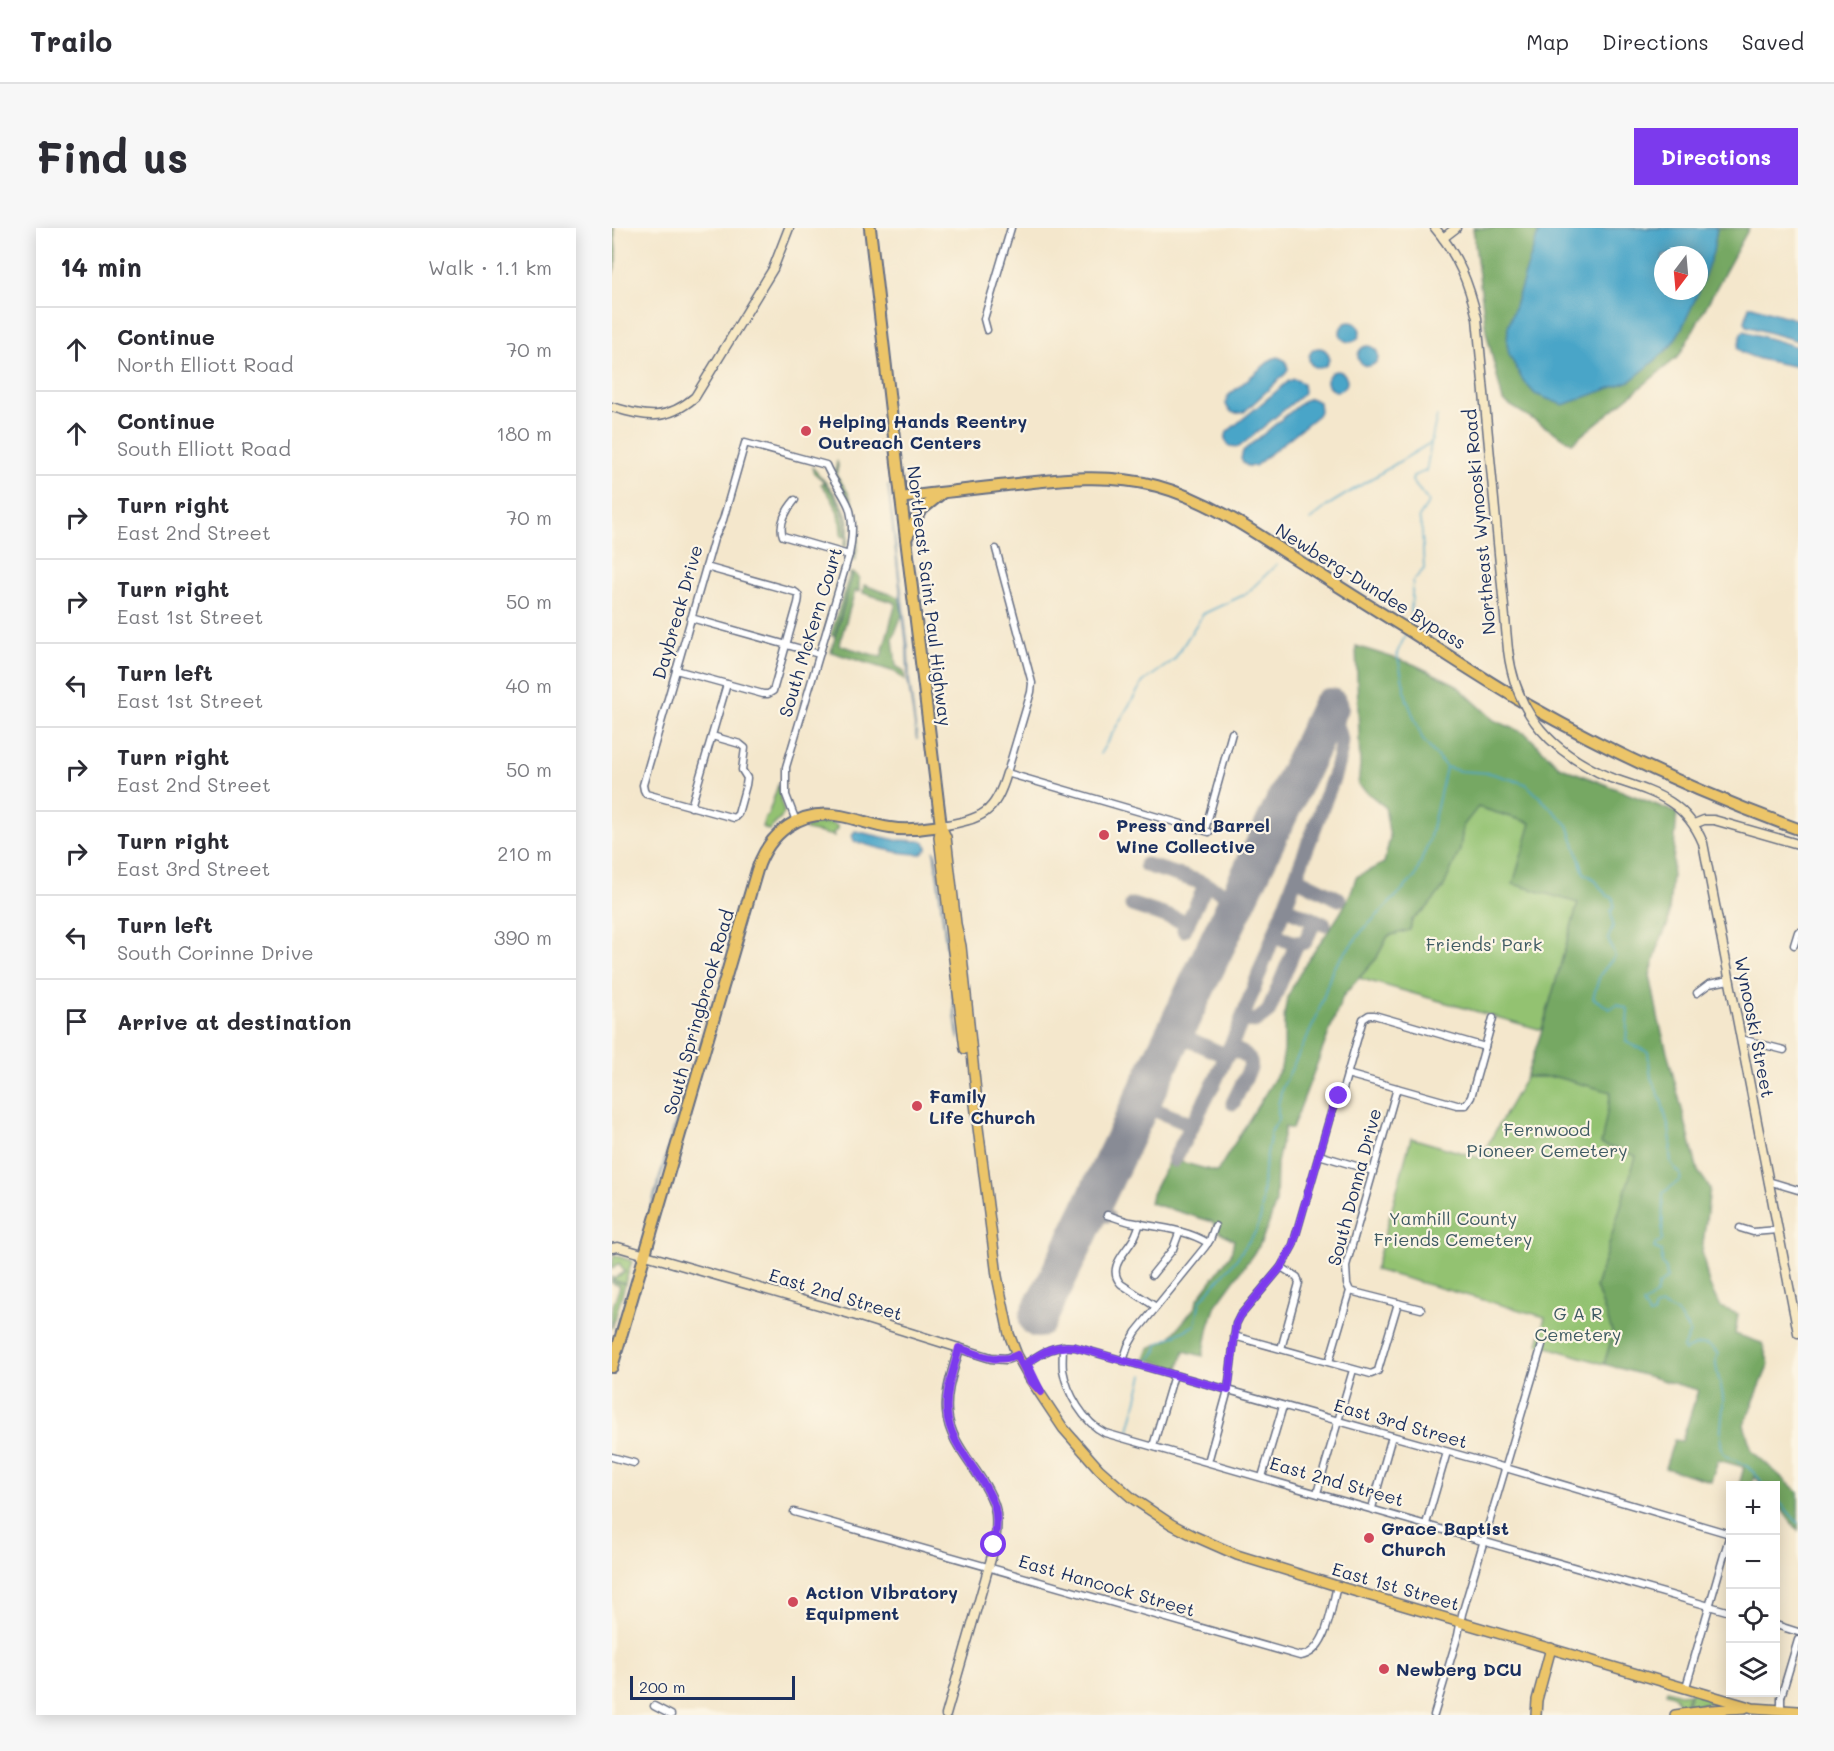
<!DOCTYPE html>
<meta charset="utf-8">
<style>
body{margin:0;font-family:Mali,sans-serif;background:#f7f7f7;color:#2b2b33}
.controls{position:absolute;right:18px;bottom:18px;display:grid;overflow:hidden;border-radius:0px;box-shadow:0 3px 15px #0003}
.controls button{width:54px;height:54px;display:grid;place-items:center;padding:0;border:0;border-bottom:2px solid #e1e1e2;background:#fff;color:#2b2b33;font:30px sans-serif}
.compass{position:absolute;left:1042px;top:18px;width:54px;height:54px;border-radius:50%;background:#fff;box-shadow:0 3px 15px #0003;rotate:196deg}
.scale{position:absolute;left:18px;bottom:15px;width:165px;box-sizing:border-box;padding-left:6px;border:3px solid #1b2f5e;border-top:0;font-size:16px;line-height:21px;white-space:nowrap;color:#1b2f5e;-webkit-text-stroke:4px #fcf5e5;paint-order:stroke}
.stop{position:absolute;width:18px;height:18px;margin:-14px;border:4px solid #7c3aed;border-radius:50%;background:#fff}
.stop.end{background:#7c3aed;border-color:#fff;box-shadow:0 2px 6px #0008}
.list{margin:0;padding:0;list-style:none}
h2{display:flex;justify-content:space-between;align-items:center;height:78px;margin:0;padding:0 24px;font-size:26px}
h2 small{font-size:20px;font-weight:400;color:#7c7c81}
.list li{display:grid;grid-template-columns:39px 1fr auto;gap:18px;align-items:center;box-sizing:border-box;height:84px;padding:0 24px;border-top:2px solid #e1e1e2}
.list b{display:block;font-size:22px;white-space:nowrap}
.list p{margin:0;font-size:20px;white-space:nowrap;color:#7c7c81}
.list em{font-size:20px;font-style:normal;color:#7c7c81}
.icon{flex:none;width:33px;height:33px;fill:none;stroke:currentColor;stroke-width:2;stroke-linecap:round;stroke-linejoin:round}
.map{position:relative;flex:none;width:1186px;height:1487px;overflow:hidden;border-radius:0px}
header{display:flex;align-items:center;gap:36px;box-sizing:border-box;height:84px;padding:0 30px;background:#fff;border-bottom:2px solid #e1e1e2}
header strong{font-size:28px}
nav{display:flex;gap:33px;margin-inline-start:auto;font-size:21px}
.intro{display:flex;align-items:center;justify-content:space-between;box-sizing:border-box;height:144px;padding:0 36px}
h1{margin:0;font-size:42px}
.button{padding:15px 27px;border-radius:0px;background:#7c3aed;color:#fff;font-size:21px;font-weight:700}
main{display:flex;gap:36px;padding:0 36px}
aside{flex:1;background:#fff;border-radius:0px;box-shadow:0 3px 15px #0003}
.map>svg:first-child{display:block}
</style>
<header>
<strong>Trailo</strong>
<nav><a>Map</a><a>Directions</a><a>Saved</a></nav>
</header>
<div class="intro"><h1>Find us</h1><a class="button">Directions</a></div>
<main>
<aside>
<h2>14 min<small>Walk · 1.1 km</small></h2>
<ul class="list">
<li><svg class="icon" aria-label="ahead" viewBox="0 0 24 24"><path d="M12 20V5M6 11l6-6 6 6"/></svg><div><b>Continue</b><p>North Elliott Road</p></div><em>70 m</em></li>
<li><svg class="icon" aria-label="ahead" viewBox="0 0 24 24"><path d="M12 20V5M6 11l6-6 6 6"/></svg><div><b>Continue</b><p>South Elliott Road</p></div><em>180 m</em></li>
<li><svg class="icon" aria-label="right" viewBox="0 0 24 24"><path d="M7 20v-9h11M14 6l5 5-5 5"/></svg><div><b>Turn right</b><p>East 2nd Street</p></div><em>70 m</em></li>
<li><svg class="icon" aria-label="right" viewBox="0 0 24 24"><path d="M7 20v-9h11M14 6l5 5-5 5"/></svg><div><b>Turn right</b><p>East 1st Street</p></div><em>50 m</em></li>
<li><svg class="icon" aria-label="left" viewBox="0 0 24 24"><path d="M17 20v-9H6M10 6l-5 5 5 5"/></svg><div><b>Turn left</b><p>East 1st Street</p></div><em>40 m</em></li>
<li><svg class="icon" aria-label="right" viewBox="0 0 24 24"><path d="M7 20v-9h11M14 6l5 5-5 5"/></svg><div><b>Turn right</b><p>East 2nd Street</p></div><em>50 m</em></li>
<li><svg class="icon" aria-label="right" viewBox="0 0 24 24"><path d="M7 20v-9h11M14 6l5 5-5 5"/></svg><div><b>Turn right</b><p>East 3rd Street</p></div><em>210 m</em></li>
<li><svg class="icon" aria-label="left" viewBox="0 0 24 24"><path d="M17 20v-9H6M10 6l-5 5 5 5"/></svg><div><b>Turn left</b><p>South Corinne Drive</p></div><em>390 m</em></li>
<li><svg class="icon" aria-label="arrive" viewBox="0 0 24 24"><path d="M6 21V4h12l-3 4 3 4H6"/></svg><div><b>Arrive at destination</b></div></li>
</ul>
</aside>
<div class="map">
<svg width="1186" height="1487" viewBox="0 0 1186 1487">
<rect width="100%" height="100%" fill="#fcf5e5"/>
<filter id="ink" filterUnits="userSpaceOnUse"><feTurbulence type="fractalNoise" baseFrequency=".0167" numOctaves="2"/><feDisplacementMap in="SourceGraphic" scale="12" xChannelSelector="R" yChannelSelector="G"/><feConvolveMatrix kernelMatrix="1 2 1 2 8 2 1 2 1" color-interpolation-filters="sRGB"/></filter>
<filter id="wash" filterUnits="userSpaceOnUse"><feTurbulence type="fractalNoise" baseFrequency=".008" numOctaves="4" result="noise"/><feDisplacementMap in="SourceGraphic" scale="24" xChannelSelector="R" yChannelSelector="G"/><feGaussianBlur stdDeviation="1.35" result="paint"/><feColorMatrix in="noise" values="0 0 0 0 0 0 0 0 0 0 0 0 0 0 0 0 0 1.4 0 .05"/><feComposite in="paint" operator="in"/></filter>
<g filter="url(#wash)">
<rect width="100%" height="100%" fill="#f4e7cc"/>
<g fill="#93c271" stroke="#577868" stroke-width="1.5">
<path d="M 225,233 L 226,238 L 224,247 C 227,252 232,257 235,263 C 247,283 249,310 243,333 L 241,332 L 245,315 L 244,292 L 238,272 L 223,249 Z"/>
<path d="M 201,240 C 220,262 244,283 234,318 L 232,318 C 242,290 222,260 201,244 Z"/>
<path d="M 211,254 C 226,270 232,287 233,309 L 229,308 C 230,288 222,271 209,256 Z"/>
<polygon points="238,345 240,345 222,408 219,407"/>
<polygon points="166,557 172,585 167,592 157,602 150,599 153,589 156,587"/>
<polygon points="865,579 919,595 966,675 930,802 747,750 764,731 776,708 798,702 800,692 815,680 848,622 851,598"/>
<polygon points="209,595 220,595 225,598 226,601 221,605 222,608 194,602 194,599"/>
<polygon points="914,849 944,849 999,864 1025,928 984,1059 1001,1106 992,1136 926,1116 933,1089 763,1042 799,910 868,930"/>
<polygon points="2,1027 20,1033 13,1055 0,1052 0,1049 2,1051 13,1044 7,1035 0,1041"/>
<polygon points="0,1053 13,1056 0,1100 0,1082 8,1058 0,1055"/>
<path d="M 1055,1462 L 1067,1466 L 1077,1465 L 1073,1478 L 1069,1477 C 1064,1471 1064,1467 1054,1465 Z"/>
<polygon points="1079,1463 1108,1474 1075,1478"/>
</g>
<g fill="#76a863" stroke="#486c60" stroke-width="1.5" fill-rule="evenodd">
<polygon points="0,0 2,0 5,33 0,48"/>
<path d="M 861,0 L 1137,0 L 1067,128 L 960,215 L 891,173 L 874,103 ZM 1051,27 L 1087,27 L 1087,63 L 1051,63 Z"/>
<polygon points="241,345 244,346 247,351 247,364 243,363 227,417 269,429 284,375 251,365 252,357 287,369 290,387 281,410 284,438 292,443 293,453 283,444 219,424"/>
<path d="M 744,418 L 801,436 L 843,456 L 882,492 L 914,506 L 947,538 L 1065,585 L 1056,696 L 1048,713 L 1038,747 L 1047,793 L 1086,943 L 1098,960 L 1090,1024 L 1097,1056 L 1108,1079 L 1126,1086 L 1123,1106 L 1150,1115 L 1157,1136 L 1132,1197 L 1140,1223 L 1186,1264 L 1186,1303 L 1164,1274 L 1164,1258 L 1150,1257 L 1142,1248 L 1139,1257 L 1127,1257 L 1132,1239 L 1106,1232 L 1099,1253 L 1053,1240 L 1062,1212 L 1070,1213 L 1086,1162 L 992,1136 L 1001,1106 L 984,1059 L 1024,928 L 989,916 L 999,864 L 944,849 L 914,849 L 930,802 L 966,675 L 901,656 L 919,595 L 866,579 L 851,598 L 848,622 L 831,660 L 815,680 L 800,692 L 798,702 L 776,708 L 764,731 L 731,768 L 680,901 L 673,899 L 665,935 L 664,974 L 656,998 L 647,1018 L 604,1077 L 597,1098 L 591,1128 L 572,1123 L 567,1140 L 533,1131 L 537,1120 L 557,1111 L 584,1078 L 585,1072 L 619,1026 L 622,1012 L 606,1003 L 601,994 L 538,975 L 540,966 L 558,931 L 605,944 L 669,840 C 670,834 671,828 672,822 C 673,801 669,782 679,762 C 696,723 734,690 744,649 L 772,635 L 778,610 L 773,579 L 746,557 L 748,538 Z"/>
</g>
<g fill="#4aa5c8" stroke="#326a93" stroke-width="1.5">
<polygon points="928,0 1105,0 1101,24 1087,63 1087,27 1051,27 1051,63 1087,63 1069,102 1058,119 1038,137 1018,153 951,177 923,166 910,151 897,126 895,116 896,99"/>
<polygon points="1137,78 1140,78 1186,92 1186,113 1135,98 1133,94"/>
<circle cx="738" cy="104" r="10"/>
<path d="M 1132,103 L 1186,119 L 1186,139 C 1170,135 1138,132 1126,121 L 1129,105 Z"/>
<circle cx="756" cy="128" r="10"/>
<circle cx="707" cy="130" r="10"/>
<path d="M 666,129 L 674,133 L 676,141 L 674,145 L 632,184 C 623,187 617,185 614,176 L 616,168 L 660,131 Z"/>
<circle cx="725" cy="153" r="10"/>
<polygon points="682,151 691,155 692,164 690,167 627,219 617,218 613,211 615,204 677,153"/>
<path d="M 698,170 L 707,174 L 708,183 L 706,187 L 643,238 C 635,239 633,238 629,231 L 631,223 L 693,172 Z"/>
<polygon points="276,257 296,418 297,452 305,512 296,452 295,422"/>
<path d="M 243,603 L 284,612 L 310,613 L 315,617 L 315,621 L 309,626 C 286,626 264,620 242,613 L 240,608 Z"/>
<polygon points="322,623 324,629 347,812 345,803"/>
<polygon points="75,854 77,854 35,996 34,996"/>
</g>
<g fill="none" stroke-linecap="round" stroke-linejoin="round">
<g stroke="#4aa5c8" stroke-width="1.5">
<polyline points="698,292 718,276 818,215"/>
<path d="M 798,396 L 801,353 L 812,341 L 810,304 L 807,289 L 817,274 L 800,253 L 801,248 L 814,243 C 818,224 820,206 825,188"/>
<path d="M 794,406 L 785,425 L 795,472 L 811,512 L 834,539 L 848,543 L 878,545 L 914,556 L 956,597 L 972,645 L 982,651 L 995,668 L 1001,669 L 1002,679 L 999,683 L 1001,698 L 996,711 L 1003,728 L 988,747 L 981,770 L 998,781 L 1005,776 L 1016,781 L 1014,814 L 1036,824 L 1039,850 L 1049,871 L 1057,901 L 1059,913 L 1058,924 L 1059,935 L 1069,947 L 1068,952 L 1051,965 L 1050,1013 L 1044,1015 L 1042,1020 L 1050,1023 L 1050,1036 L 1054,1041 L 1055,1050 L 1046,1058 L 1044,1067 L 1031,1076 L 1037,1087 L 1041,1086 L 1043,1080 L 1049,1077 L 1065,1085 L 1078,1104 L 1071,1120 L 1072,1123 C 1085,1117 1095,1111 1106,1126 C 1099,1135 1111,1158 1111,1171 C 1112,1186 1104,1216 1113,1227 C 1117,1231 1124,1232 1130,1235 C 1139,1240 1147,1250 1153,1258"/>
<polyline points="488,526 531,454 562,432 591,386 634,366 665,336"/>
<polyline points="537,1132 545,1123 546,1116 583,1097 588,1073 623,1033 644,1003 649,988 652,942 659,904 666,892 666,877 670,860 704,791 721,740 750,703 803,649 817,613 834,540"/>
<polyline points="517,1202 531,1147"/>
<polyline points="1164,1270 1186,1295"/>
</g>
<g stroke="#888b95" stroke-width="15">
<polyline points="534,637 585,653 626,671"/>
<polyline points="684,650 727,671"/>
<polyline points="520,677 576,695"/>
<polyline points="673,680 712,696"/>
<polyline points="572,702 594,657"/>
<path d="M 663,707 C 672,711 684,718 693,714 L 703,692"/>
<polyline points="630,792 644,793 656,784 685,715"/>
<polyline points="562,805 615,828"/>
<path d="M 618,820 C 628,824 641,827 638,840 L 621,875"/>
<polyline points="529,876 580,897"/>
<path d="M 562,932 L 603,853 L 627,799 L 722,548 C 724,540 727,532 728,524 C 731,510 726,487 708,499"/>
<polyline points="479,980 495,987"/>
<polyline points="426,1091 421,1092 416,1089 415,1086 422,1069 438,1066"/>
</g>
<polyline stroke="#888b95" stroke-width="38" points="426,1091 718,479"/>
</g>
</g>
<g filter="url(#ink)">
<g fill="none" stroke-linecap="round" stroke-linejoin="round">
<g stroke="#676f84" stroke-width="9">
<g id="street">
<polyline points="375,102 372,91 399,0"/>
<path d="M 183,272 C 175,281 166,296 171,308 L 237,327"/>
<polyline points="384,321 420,455 419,464 395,545 597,604"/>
<polyline points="79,390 207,426"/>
<path d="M 64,442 L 151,466 L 156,466 L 161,463 L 186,375 C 187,370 188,367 183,364 L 94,339"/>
<path d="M 100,508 L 128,516 L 133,520 L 130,542 L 135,550 L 134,557 L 126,586 L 122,590 L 34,566 L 32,562 L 31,557 L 94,339 L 102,311 L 111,292 L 133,215 L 214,237 C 220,252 231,264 237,279 C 242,294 240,312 237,327 L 174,539 L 174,567 L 184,593"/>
<polyline points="79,579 115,456"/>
<polyline points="593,602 620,505"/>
<polyline points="1182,717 1186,704"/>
<polyline points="1085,765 1097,756 1117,752"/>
<polyline points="1129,811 1172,822"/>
<polyline points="735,846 845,877 854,877 859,869 881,790"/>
<polyline points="707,927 761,943"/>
<polyline points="1156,953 1186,962"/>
<path d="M 495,987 C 502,989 510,992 518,994 C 543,999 574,1001 596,1015"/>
<path d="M 528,995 C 526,1001 524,1008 520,1013 C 512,1026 495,1041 509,1056 L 544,1079"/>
<polyline points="1128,1000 1141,1004 1166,1002"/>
<polyline points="540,1047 561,1021 567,1005"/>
<polyline points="738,1063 809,1081"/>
<polyline points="622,1108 759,1146 766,1143 767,1139 786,1075"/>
<path d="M 451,1118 C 451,1126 450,1135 451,1142 C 455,1165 472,1195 493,1205 L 1118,1384"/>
<polyline points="669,1121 687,1055 685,1049 669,1039"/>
<polyline points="511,1133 516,1118 524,1104 593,1019 598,1012 603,998"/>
<polyline points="717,1134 738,1063 735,1056 734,1038 785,860"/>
<path d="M 415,1135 C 431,1124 443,1116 463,1119 L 887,1238 L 1118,1306"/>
<polyline points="541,1218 562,1147"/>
<polyline points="0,1229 22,1235"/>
<polyline points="596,1234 616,1162 624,1096 628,1088 669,1039 681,1017 720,882 731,861 751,791 757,787 762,787 873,819"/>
<polyline points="650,1249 671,1178"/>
<polyline points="705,1265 741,1142"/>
<polyline points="760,1280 780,1208"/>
<path d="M 182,1284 L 688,1428 C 715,1425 719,1380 725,1358"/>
<polyline points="814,1296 835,1224"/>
<polyline points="1164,1397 1186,1404"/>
<polyline points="1074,1459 1118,1306"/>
<polyline points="42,1478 59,1487"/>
<polyline points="1169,1481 1169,1469 1186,1412"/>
<polyline points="822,1487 846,1407 850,1386 930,1117"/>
</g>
</g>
<g stroke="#676f84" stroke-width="11">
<g id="secondary">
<path d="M 823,0 C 846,27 857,56 865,90 L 896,422"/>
<polyline points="831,10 844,0"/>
<path d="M 0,179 C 35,189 54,194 83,169 L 161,41 L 177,0"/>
<path d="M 999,550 C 1040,564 1073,571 1091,615 L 1186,1105"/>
<polyline points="1082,596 1092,592 1102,592 1186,616"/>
<path d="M 329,598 C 370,591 383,586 395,545"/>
<polyline points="0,1020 6,1019 238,1086 379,1130 394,1131 405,1127"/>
<path d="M 334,1487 L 383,1317 C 384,1304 386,1292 383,1280 C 373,1245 338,1221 335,1184 C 333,1162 342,1141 347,1120"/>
</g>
</g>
<g stroke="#676f84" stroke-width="12">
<g id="primary">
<polyline points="329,598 334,609 344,696 349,718 364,864 363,876 385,1048 397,1106 405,1127 419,1152 451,1200 487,1241 520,1270 559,1296 582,1308 625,1327 725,1358 1141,1480 1186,1483"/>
<polyline points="329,598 327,609 353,821"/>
<polyline points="924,1487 925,1472 939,1420"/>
<polyline points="1063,1487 1100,1482 1133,1480"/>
</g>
</g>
<g stroke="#676f84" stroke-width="14">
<g id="highway">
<path d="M 289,270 C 321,265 354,262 387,258 C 440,252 492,244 545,258 C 593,271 635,299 676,326 C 717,352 757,378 798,403 C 837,428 876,454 916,477 C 1002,526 1093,567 1186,601"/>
<polyline points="294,311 308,283 330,265"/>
<path d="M 0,1139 L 145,642 C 157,605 188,580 229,588 C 246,591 262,598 278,600 C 296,603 312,600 329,598 L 289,270 L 258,0"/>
</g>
</g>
<use href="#street" stroke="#fff" stroke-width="6"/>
<use href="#secondary" stroke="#f7e8c3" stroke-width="8"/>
<use href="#primary" stroke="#ecc569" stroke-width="9"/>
<use href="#highway" stroke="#ecc569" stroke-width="10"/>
<g stroke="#676f84" stroke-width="11" stroke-linecap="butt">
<path id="secondary-bridge" d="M 896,422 C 904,487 940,525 999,550"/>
</g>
<use href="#secondary-bridge" stroke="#f7e8c3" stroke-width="8"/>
</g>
</g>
<g fill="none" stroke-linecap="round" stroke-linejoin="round" filter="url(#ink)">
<path stroke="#7c3aed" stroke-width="8" d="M 382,1317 C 384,1305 386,1292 383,1280 C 373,1246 338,1221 335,1184 C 333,1162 342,1141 347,1120 C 366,1126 386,1136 405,1127 L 418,1152 L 429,1164 L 415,1135 C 431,1124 443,1116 463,1119 L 616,1162 L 624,1096 L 628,1088 L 669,1039 L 681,1017 L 720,882 L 727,868"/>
</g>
<g fill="#d1495b" stroke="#fcf5e5" stroke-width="2">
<circle cx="194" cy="203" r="6"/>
<circle cx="492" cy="607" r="6"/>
<circle cx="305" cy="878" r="6"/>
<circle cx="757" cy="1310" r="6"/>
<circle cx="181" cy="1374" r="6"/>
<circle cx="772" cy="1441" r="6"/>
</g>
<g text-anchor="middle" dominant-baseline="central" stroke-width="4.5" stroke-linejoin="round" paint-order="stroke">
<g font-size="18" font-weight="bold" fill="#1b2f5e" stroke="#fcf5e5" text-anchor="start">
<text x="206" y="193">Helping Hands Reentry<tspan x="206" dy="21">Outreach Centers</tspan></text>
<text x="504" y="597">Press and Barrel<tspan x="504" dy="21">Wine Collective</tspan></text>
<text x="317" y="868">Family<tspan x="317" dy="21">Life Church</tspan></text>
<text x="769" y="1300">Grace Baptist<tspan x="769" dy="21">Church</tspan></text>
<text x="193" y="1364">Action Vibratory<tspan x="193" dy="21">Equipment</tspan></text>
<text x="784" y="1441">Newberg DCU</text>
</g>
<g font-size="18" fill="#1b2f5e" stroke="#fcf5e5">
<text transform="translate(867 294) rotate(-95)">Northeast Wynooski Road</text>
<text transform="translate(759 358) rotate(32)">Newberg-Dundee Bypass</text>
<text transform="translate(318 368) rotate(83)">Northeast Saint Paul Highway</text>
<text transform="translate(65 384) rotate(-74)">Daybreak Drive</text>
<text transform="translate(198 404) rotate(-73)">South McKern Court</text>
<text transform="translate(86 784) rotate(-74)">South Springbrook Road</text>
<text transform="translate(1143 799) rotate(79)">Wynooski Street</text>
<text transform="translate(742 959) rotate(-75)">South Donna Drive</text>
<text transform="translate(224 1066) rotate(17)">East 2nd Street</text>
<text transform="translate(789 1195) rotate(16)">East 3rd Street</text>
<text transform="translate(725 1253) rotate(16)">East 2nd Street</text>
<text transform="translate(495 1357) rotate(16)">East Hancock Street</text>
<text transform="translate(784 1358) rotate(16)">East 1st Street</text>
</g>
<g font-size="18" fill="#3f5b64" stroke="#fcf5e5">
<text x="872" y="716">Friends' Park</text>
<text x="935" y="901">Fernwood<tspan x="935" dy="21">Pioneer Cemetery</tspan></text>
<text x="841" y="990">Yamhill County<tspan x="841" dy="21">Friends Cemetery</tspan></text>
<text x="966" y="1085">G A R<tspan x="966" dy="21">Cemetery</tspan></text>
</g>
</g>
</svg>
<div class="controls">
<button>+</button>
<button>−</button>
<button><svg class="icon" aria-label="locate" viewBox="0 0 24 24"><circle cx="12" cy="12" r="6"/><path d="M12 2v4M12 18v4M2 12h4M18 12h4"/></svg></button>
<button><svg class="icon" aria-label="layers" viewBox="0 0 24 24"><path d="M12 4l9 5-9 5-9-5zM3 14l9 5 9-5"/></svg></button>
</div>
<svg class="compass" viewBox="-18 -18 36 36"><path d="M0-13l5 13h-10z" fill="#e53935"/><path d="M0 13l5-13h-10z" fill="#7c7c81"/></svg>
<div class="scale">200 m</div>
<div class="stop" style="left:382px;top:1317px"></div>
<div class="stop end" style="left:727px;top:868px"></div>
</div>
</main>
